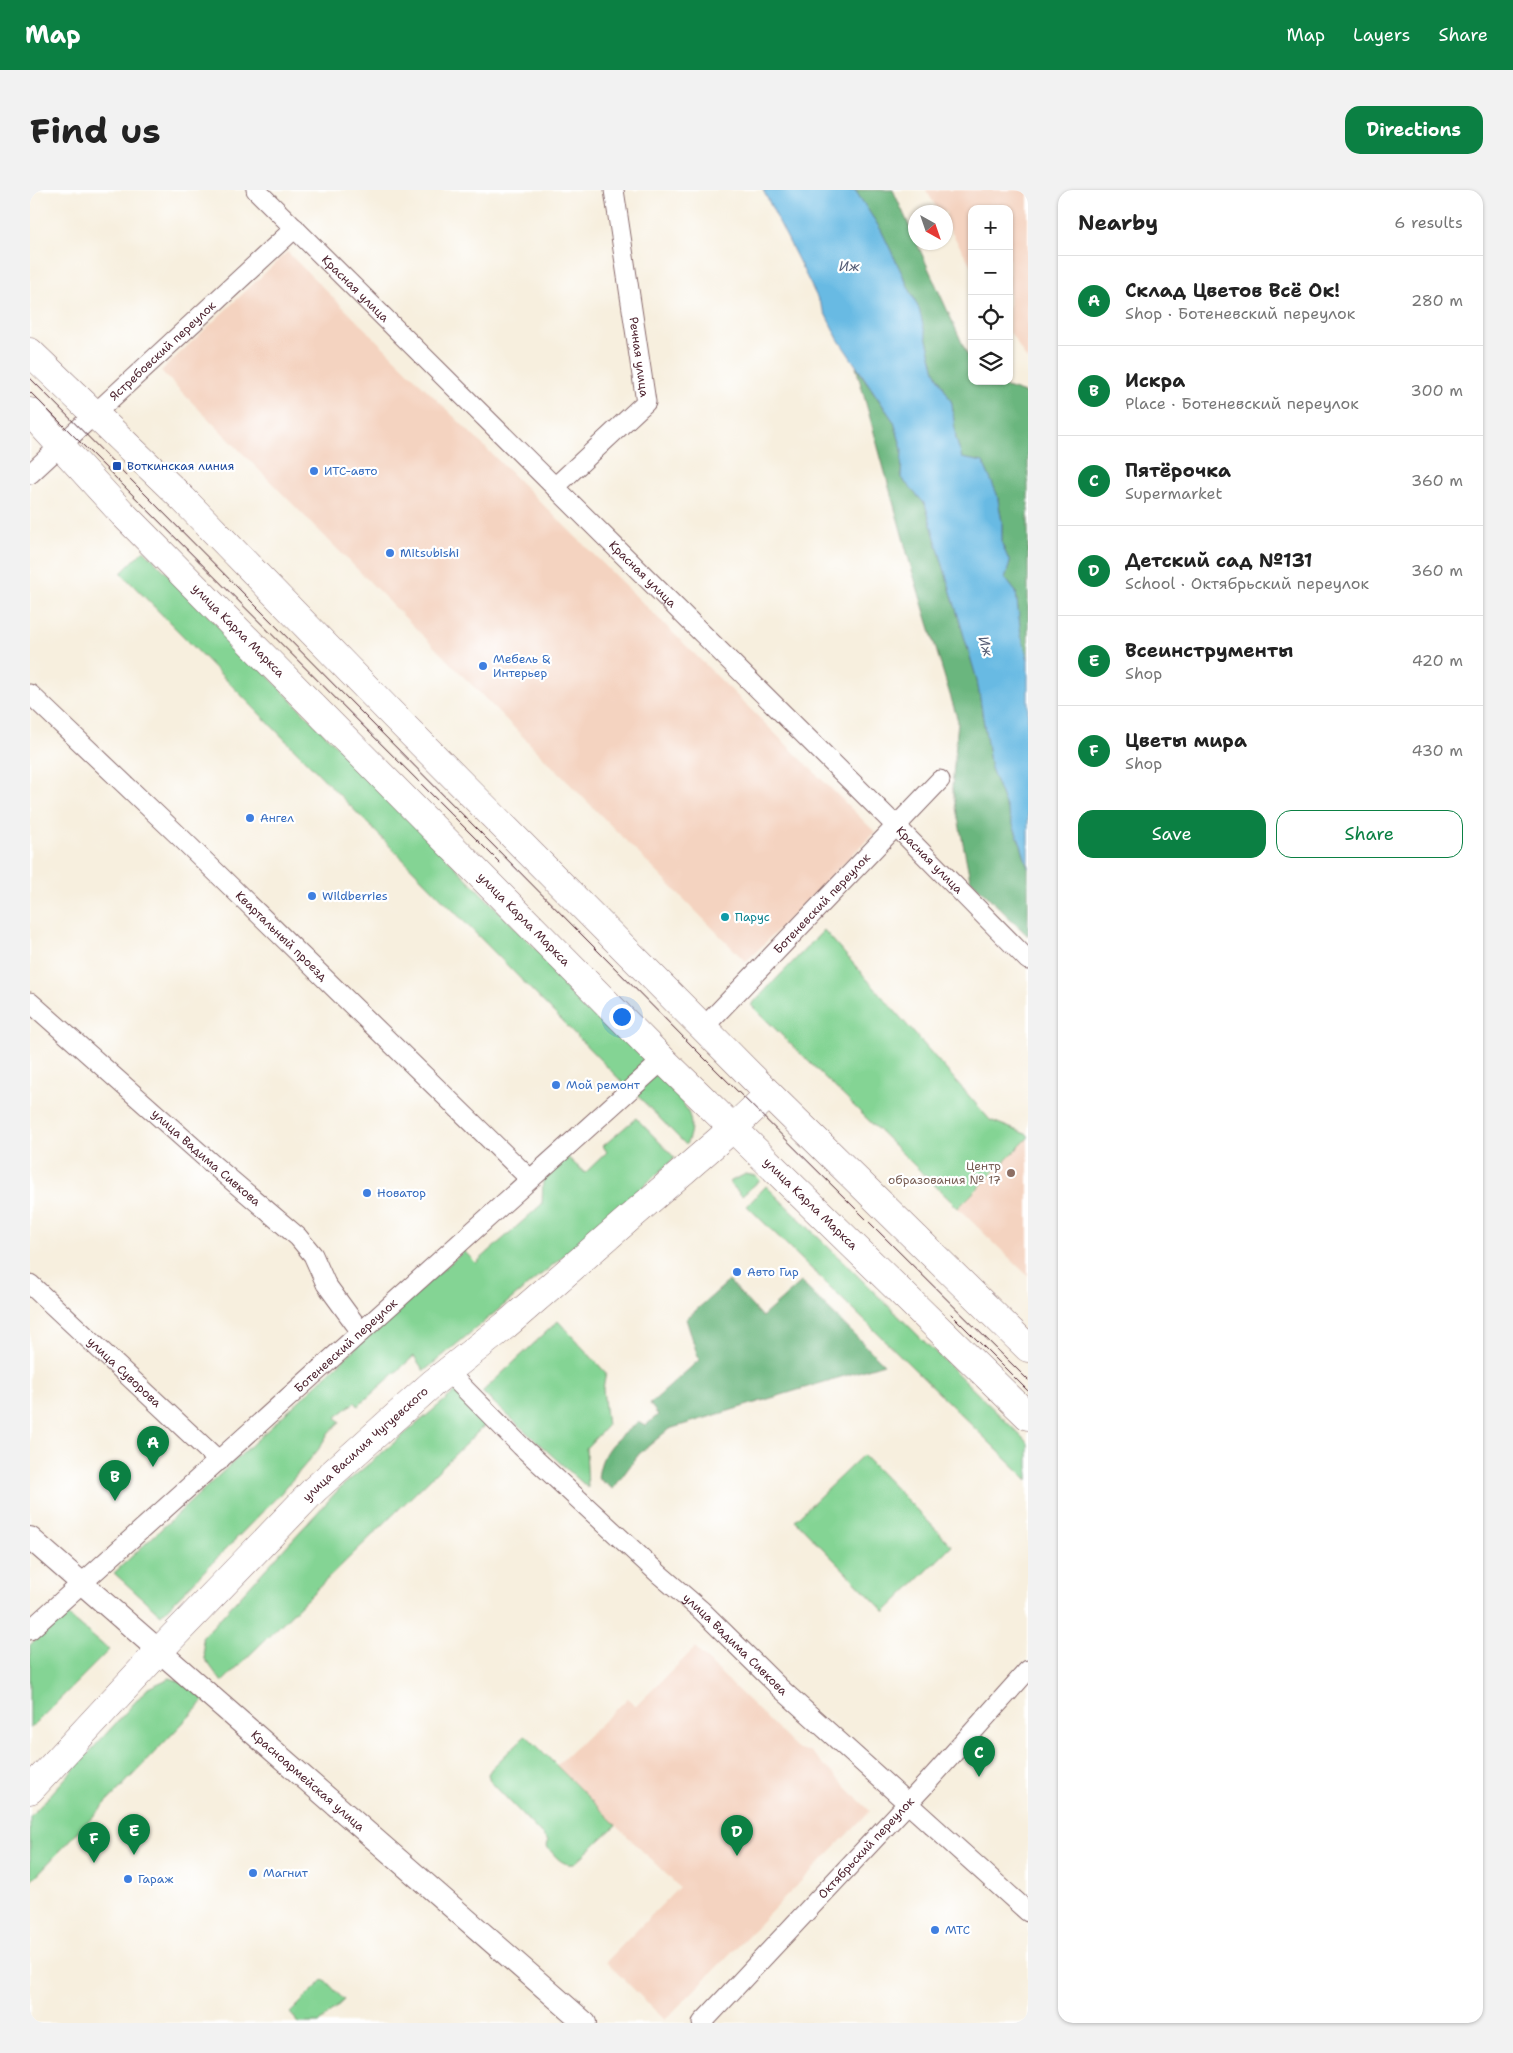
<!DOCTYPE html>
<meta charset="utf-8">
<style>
body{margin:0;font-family:"Shantell Sans",sans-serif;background:#f2f2f2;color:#222}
.controls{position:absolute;right:15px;top:15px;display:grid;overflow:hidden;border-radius:10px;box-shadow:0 1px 4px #0004}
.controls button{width:45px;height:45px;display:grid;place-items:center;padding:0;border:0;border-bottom:1px solid #e0e0e0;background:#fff;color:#222;font:25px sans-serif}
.compass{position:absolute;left:878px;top:15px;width:45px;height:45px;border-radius:50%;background:#fff;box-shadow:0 1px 4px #0004;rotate:140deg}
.you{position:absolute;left:591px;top:826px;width:18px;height:18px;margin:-12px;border:4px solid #fff;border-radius:50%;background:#1a73e8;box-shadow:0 0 0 8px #1a73e833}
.badge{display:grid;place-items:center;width:32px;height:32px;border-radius:50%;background:#0b8043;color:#fff;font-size:16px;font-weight:700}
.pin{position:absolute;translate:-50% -41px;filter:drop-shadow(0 1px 2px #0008)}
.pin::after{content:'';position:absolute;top:26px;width:18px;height:15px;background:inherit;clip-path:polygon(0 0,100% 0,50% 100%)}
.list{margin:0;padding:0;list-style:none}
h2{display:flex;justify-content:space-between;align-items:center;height:65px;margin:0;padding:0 20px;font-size:21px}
h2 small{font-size:16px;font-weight:400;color:#767676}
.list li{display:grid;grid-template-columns:32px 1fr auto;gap:15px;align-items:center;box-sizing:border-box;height:90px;padding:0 20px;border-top:1px solid #e0e0e0}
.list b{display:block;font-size:19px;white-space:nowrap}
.list p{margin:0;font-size:16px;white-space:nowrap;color:#767676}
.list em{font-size:16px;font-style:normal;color:#767676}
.actions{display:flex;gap:10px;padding:15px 20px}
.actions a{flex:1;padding:11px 0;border:1px solid #0b8043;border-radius:15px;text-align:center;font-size:18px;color:#0b8043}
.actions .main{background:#0b8043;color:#fff}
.icon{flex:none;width:28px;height:28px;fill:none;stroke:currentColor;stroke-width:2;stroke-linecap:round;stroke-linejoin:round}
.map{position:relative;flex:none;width:998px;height:1833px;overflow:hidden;border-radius:15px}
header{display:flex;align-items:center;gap:30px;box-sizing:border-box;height:70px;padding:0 25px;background:#0b8043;color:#fff}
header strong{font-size:24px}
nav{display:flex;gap:28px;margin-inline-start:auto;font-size:18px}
.intro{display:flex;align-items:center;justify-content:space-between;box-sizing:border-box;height:120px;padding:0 30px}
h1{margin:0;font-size:35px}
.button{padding:12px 22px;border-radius:15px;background:#0b8043;color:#fff;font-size:18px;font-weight:700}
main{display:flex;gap:30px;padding:0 30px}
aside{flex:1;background:#fff;border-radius:15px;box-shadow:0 1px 4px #0004}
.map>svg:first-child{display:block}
</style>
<header>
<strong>Map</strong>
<nav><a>Map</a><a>Layers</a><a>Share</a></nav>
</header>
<div class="intro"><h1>Find us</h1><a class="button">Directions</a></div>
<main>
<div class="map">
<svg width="998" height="1833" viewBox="0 0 998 1833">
<rect width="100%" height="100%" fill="#fff"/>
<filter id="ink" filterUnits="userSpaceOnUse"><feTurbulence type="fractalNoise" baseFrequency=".02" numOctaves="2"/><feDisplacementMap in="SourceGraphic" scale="10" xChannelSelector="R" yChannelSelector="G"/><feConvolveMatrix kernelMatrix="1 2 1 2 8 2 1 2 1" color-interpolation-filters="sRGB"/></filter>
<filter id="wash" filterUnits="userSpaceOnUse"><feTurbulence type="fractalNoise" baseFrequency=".0096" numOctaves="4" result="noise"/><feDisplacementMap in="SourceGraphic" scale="20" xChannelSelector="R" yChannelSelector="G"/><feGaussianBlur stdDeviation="1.12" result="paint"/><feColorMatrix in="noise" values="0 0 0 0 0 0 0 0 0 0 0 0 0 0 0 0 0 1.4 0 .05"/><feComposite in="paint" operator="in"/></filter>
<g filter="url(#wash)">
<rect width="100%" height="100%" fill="#f7efde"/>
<g fill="#f4d3c0">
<polygon points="896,0 998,0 998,172 979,140 979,19 942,19 942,77 916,33 916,22 909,22"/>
<polygon points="257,62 845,642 716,772 131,181"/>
<polygon points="998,948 998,1086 928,1018"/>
<polygon points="665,1458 769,1560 780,1561 840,1621 635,1830 576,1772 649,1697 526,1576 598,1508 606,1516"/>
</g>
<g fill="#84d494" stroke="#677a60">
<polygon points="114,360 620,875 597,897 91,383"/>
<polygon points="794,740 960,930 998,945 998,948 928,1018 721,815"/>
<path d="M 625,884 C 646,906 672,922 656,955 L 605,903 Z"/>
<polygon points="606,928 645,968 547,1055 394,1181 384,1166 328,1216 325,1212 306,1227 310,1232 299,1242 288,1260 250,1304 131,1425 84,1383 356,1130 434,1061 446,1073 512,1014 513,988 536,966 555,983 577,962 573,956"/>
<polygon points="716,984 726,986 730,990 712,1006 699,992"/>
<polygon points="736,996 998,1253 998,1290 717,1016"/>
<polygon points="528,1131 576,1183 573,1199 577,1236 556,1258 558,1298 452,1202"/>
<polygon points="426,1201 458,1232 192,1492 175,1469 172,1448 310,1298"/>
<polygon points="833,1265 922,1356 855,1422 765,1330"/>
<polygon points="33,1421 79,1460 0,1539 0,1455"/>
<polygon points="140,1488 158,1494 175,1510 0,1692 0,1627 118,1498"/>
<path d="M 496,1545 L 586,1635 L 544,1674 C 531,1676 525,1665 517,1657 L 518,1651 L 460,1591 L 458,1584 L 462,1578 Z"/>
<polygon points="294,1789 314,1810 289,1833 269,1833 260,1823"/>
</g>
<g fill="#6bb67e" stroke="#5a6a54">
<polygon points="825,0 863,0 942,175 942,191 958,191 998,204 998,469 991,445 986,402 975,388 980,373 972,354 972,332 967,304 953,272 932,268 926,249 922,213 905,181 889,119 851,40"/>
<polygon points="826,177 864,232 872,259 871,288 895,314 947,490 961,578 992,658 998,678 998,746 940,689 922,597 928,531 881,377"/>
<path d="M 699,1091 L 732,1127 L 771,1092 L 854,1174 L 639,1239 L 609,1264 L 583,1299 L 568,1288 C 572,1257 586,1250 608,1232 L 615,1236 L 628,1225 L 620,1214 L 669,1170 L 656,1129 Z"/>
</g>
<polygon fill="#67bae3" stroke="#586c87" points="733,0 825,0 851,40 889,119 905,181 922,213 926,249 932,268 953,272 967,304 972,332 972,354 980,373 975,388 986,402 991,445 998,469 998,678 992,658 961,578 947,490 895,314 871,288 872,259 864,232 808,149"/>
</g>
<g filter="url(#ink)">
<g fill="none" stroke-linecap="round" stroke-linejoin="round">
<g stroke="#87686a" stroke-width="21">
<g id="minor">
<path id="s1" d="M 226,0 L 866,636 L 998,770"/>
<path id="s2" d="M 0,284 L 265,38"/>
<polyline points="525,297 616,212 584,0"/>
<path id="s3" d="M 0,504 L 149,646 L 500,989"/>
<path id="s4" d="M 0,812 L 180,972 L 268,1047 L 283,1065 L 296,1094 L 331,1142"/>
<path id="s5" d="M 673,838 L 910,590"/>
<path id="s6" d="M 0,1094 L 189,1271"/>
<path id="s7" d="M 418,1182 L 491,1256 L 629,1384 L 672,1421 L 750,1498 L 998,1722"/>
<path id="s8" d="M 0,1440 L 633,870"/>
<path id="s9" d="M 672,1833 L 895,1595 L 998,1480"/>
</g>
</g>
<g stroke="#87686a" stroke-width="24">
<g id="tertiary">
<path id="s10" d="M 0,1348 L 555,1833"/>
</g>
</g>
<g stroke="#87686a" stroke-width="29">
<g id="primary">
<polyline points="0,162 153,309 363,525 739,904 998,1158"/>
<path id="s11" d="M 0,222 L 93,324 L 633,870 L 998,1226"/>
<path id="s12" d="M 0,1600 L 130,1460 L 285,1299 L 403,1193 L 476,1135 L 702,939 L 739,904"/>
</g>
</g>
<use href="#minor" stroke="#fff" stroke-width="19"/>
<use href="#tertiary" stroke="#fff" stroke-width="22"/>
<use href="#primary" stroke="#fff" stroke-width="28"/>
<g stroke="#4a1f2b" stroke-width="1">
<polyline points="0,188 673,867 998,1190"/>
<polyline points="0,202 470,673"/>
<polyline points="921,1124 998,1201"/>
</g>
</g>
</g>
<rect fill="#1a4fb4" stroke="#fff" stroke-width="2" x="82" y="271" width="10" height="10" rx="2.5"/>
<g fill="#3f7fe0" stroke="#fff" stroke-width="2">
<circle cx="284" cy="281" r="5"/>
<circle cx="360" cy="363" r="5"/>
<circle cx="453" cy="476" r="5"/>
<circle cx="220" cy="628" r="5"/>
<circle cx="282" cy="706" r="5"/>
<circle cx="526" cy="895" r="5"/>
<circle cx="337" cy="1003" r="5"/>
<circle cx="707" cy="1082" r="5"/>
<circle cx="223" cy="1683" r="5"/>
<circle cx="98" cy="1689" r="5"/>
<circle cx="905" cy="1740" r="5"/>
</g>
<circle fill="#0f9aa8" stroke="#fff" stroke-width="2" cx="695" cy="727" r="5"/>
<circle fill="#8d6e63" stroke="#fff" stroke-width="2" cx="981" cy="983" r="5"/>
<g text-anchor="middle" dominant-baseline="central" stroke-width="4.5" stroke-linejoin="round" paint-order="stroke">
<g font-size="12" fill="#4a1f2b" stroke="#fff">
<text stroke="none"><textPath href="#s1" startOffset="140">Красная улица</textPath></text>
<text stroke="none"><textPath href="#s2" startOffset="181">Ястребовский переулок</textPath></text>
<text transform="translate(609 167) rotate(82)">Речная улица</text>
<text stroke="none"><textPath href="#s1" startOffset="545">Красная улица</textPath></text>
<text stroke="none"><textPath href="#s11" startOffset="302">улица Карла Маркса</textPath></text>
<text stroke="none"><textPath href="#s1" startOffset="950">Красная улица</textPath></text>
<text stroke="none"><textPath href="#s5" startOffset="172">Ботеневский переулок</textPath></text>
<text stroke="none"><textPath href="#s11" startOffset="708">улица Карла Маркса</textPath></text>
<text stroke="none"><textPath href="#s3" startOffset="349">Квартальный проезд</textPath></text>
<text stroke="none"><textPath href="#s4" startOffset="235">улица Вадима Сивкова</textPath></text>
<text stroke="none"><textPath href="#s11" startOffset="1112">улица Карла Маркса</textPath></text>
<text stroke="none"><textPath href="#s8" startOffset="425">Ботеневский переулок</textPath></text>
<text stroke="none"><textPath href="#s6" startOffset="129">улица Суворова</textPath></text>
<text stroke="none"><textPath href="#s12" startOffset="482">улица Василия Чугуевского</textPath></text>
<text stroke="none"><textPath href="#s7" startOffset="396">улица Вадима Сивкова</textPath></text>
<text stroke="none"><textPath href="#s10" startOffset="369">Красноармейская улица</textPath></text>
<text stroke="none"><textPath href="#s9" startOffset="240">Октябрьский переулок</textPath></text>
</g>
<g font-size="12" fill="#164399" stroke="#fff" text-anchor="start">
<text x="97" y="276">Воткинская линия</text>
</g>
<g font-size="12" fill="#366cbe" stroke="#fff" text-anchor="start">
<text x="294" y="281">ИТС-авто</text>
<text x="370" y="363">Mitsubishi</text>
<text x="463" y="469">Мебель &amp;<tspan x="463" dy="14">Интерьер</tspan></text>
<text x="230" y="628">Ангел</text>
<text x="292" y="706">Wildberries</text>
<text x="536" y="895">Мой ремонт</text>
<text x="347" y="1003">Новатор</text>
<text x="717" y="1082">Авто Гир</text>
<text x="233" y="1683">Магнит</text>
<text x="108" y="1689">Гараж</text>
<text x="915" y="1740">МТС</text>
</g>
<g font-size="12" fill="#0d838f" stroke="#fff" text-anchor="start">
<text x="705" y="727">Парус</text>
</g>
<g font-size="12" fill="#785e54" stroke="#fff" text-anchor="end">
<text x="971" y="976">Центр<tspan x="971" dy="14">образования № 17</tspan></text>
</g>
<g font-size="14" font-style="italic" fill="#565d75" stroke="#fff">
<text x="819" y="76">Иж</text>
<text transform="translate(956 456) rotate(74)">Иж</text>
</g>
</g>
</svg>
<div class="controls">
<button>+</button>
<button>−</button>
<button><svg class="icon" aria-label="locate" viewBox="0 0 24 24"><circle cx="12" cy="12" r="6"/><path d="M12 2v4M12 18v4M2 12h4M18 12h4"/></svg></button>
<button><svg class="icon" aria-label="layers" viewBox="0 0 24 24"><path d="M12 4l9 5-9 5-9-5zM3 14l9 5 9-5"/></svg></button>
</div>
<svg class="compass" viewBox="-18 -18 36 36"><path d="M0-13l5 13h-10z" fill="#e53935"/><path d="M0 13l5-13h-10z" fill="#767676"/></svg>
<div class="you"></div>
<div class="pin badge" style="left:123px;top:1277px">A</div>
<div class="pin badge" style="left:85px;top:1311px">B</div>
<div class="pin badge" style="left:949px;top:1587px">C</div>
<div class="pin badge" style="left:707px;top:1666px">D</div>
<div class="pin badge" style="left:104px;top:1665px">E</div>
<div class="pin badge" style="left:64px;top:1673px">F</div>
</div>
<aside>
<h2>Nearby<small>6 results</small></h2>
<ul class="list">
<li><span class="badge">A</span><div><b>Склад Цветов Всё Ок!</b><p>Shop · Ботеневский переулок</p></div><em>280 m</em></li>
<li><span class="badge">B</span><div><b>Искра</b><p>Place · Ботеневский переулок</p></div><em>300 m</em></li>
<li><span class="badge">C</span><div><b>Пятёрочка</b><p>Supermarket</p></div><em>360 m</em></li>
<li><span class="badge">D</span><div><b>Детский сад №131</b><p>School · Октябрьский переулок</p></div><em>360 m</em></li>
<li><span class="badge">E</span><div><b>Всеинструменты</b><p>Shop</p></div><em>420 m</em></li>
<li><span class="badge">F</span><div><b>Цветы мира</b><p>Shop</p></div><em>430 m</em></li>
</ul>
<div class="actions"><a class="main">Save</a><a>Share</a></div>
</aside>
</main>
